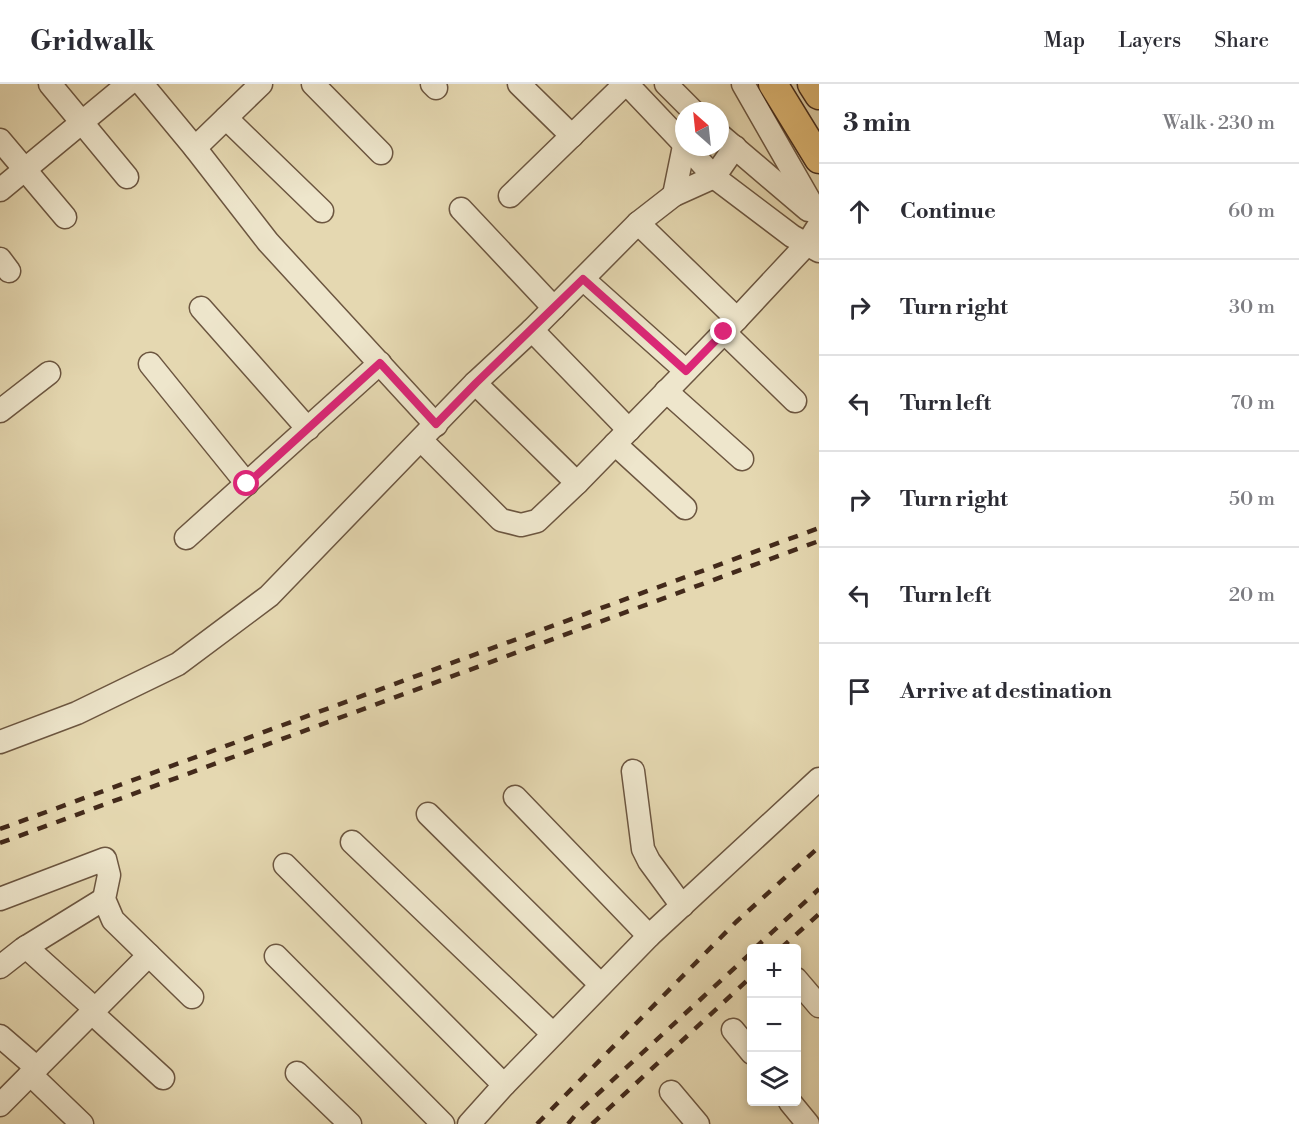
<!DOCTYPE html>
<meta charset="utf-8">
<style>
body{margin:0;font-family:"Libre Bodoni",serif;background:#f2f2f3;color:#2b2b33}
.controls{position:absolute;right:18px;bottom:18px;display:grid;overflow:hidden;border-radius:6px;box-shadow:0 3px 9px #0003}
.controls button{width:54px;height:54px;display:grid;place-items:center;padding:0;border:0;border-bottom:2px solid #e1e1e2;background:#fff;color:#2b2b33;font:30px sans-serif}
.compass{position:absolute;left:675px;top:18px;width:54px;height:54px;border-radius:50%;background:#fff;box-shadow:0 3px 9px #0003;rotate:333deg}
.stop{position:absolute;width:18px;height:18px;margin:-14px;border:4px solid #db2777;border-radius:50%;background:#fff}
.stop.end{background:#db2777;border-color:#fff;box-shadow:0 2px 6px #0008}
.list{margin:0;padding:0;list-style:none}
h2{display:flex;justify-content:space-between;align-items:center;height:78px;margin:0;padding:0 24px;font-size:26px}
h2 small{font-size:20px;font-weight:400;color:#7c7c81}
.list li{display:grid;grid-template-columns:39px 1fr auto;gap:18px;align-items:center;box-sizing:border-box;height:96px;padding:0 24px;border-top:2px solid #e1e1e2}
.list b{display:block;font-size:22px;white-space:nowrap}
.list em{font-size:20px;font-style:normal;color:#7c7c81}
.icon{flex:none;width:33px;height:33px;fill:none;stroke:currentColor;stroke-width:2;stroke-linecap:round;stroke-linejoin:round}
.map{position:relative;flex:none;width:819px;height:1040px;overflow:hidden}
header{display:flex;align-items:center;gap:36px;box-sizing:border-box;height:84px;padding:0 30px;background:#fff;border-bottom:2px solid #e1e1e2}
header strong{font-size:28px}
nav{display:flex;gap:33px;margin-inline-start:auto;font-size:21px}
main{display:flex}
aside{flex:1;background:#fff}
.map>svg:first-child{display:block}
</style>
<header>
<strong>Gridwalk</strong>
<nav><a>Map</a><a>Layers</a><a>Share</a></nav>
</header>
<main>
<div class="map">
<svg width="819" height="1040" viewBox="0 0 819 1040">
<rect width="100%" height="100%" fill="#e5d8b1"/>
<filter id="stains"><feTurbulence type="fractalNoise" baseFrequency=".00333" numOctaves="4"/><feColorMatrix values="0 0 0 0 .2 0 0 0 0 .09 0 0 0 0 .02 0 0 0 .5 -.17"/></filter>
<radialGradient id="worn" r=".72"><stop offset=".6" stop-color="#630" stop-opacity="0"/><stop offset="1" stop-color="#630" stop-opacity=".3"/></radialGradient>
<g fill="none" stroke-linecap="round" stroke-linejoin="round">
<g stroke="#6c5640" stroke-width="25">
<g id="minor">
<polyline points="50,0 127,93"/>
<polyline points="142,0 195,64 268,158 436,341"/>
<polyline points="313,0 381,69"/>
<polyline points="432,0 436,4"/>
<polyline points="519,0 572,52"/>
<polyline points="627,0 684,60"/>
<polyline points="666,0 693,27"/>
<polyline points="743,0 819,133"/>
<polyline points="226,34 322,127"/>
<polyline points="720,51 808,126"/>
<polyline points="0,56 65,133"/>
<polyline points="687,63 714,93 792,152 819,167"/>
<polyline points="195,64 261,0"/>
<polyline points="0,106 128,0"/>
<polyline points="674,111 684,62"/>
<polyline points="510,112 625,0"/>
<polyline points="461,125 554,224"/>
<polyline points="638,139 737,235"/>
<polyline points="0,175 9,187"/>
<polyline points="583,195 686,287"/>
<polyline points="201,224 308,345"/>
<polyline points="532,246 629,346"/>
<polyline points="724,248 795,317"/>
<polyline points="150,280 247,400"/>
<polyline points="475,299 577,399"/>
<polyline points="666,307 742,375"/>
<polyline points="0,327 49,289"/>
<polyline points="421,356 501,436 521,441 537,437 577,399 737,235 807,160 819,141"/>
<polyline points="615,360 685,424"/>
<polyline points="186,454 380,279"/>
<polyline points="0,658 77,629 178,580 269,512 475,299 532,246 638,139 674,111 714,93 735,63"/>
<polyline points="633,687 643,765 649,777 682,822"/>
<polyline points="515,713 649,852"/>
<polyline points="428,730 601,901"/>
<polyline points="352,758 553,950"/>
<polyline points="285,781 504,1001"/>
<polyline points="0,815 105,775 109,791 104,815 113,836 192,913"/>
<polyline points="26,863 95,925"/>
<polyline points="276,872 443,1040"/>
<polyline points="0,883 23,865 104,815"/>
<polyline points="796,895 819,922"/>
<polyline points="92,929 163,994"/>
<polyline points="733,946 752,969"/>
<polyline points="0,952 37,984"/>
<polyline points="297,989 350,1040"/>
<polyline points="30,990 82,1040"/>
<polyline points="671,1008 698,1040"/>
<polyline points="790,1018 808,1040"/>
<polyline points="0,1021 149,871"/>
<polyline points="469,1040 504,1001 649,852 819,695"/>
</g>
</g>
<g stroke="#432a1b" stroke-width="31">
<g id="major">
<polyline points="773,0 819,75"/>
<polyline points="812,0 819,11"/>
</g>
</g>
<use href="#minor" stroke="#eee6cc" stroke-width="22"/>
<use href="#major" stroke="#e2bc78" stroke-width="28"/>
<g stroke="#432a1b" stroke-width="4.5" stroke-dasharray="10 10" stroke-linecap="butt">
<polyline points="0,745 819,444"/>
<polyline points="0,759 819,457"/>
<polyline points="755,864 819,805"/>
<polyline points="781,864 819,830"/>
<polyline points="537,1040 736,838 819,763"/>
<polyline points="568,1040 578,1028 752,868"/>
<polyline points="592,1040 752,892"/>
</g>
</g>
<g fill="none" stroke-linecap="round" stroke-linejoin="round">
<polyline stroke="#db2777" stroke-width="8" points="247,400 380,279 436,340 476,299 583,195 686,287 724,248"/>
</g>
<rect width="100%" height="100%" filter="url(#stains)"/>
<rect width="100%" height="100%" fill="url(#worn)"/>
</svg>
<div class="controls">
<button>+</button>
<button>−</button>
<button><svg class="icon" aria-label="layers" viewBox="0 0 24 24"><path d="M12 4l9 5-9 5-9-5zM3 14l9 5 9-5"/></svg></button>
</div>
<svg class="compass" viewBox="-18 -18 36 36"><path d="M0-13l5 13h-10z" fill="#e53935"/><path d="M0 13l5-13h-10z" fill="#7c7c81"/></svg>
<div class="stop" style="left:247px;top:400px"></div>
<div class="stop end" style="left:724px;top:248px"></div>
</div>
<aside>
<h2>3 min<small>Walk · 230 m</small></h2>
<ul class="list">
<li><svg class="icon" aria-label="ahead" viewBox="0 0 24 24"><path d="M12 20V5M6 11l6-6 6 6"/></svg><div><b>Continue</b></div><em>60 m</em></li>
<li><svg class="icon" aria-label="right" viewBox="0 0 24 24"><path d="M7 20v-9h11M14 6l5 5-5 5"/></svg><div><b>Turn right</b></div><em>30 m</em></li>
<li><svg class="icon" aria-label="left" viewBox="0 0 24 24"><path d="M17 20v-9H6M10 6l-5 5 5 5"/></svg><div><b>Turn left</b></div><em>70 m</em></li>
<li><svg class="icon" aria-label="right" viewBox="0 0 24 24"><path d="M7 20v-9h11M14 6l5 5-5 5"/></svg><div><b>Turn right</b></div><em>50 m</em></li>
<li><svg class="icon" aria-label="left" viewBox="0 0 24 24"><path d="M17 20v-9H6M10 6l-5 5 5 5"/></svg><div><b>Turn left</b></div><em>20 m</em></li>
<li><svg class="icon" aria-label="arrive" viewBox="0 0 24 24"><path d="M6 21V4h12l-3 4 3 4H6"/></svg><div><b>Arrive at destination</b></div></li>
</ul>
</aside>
</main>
